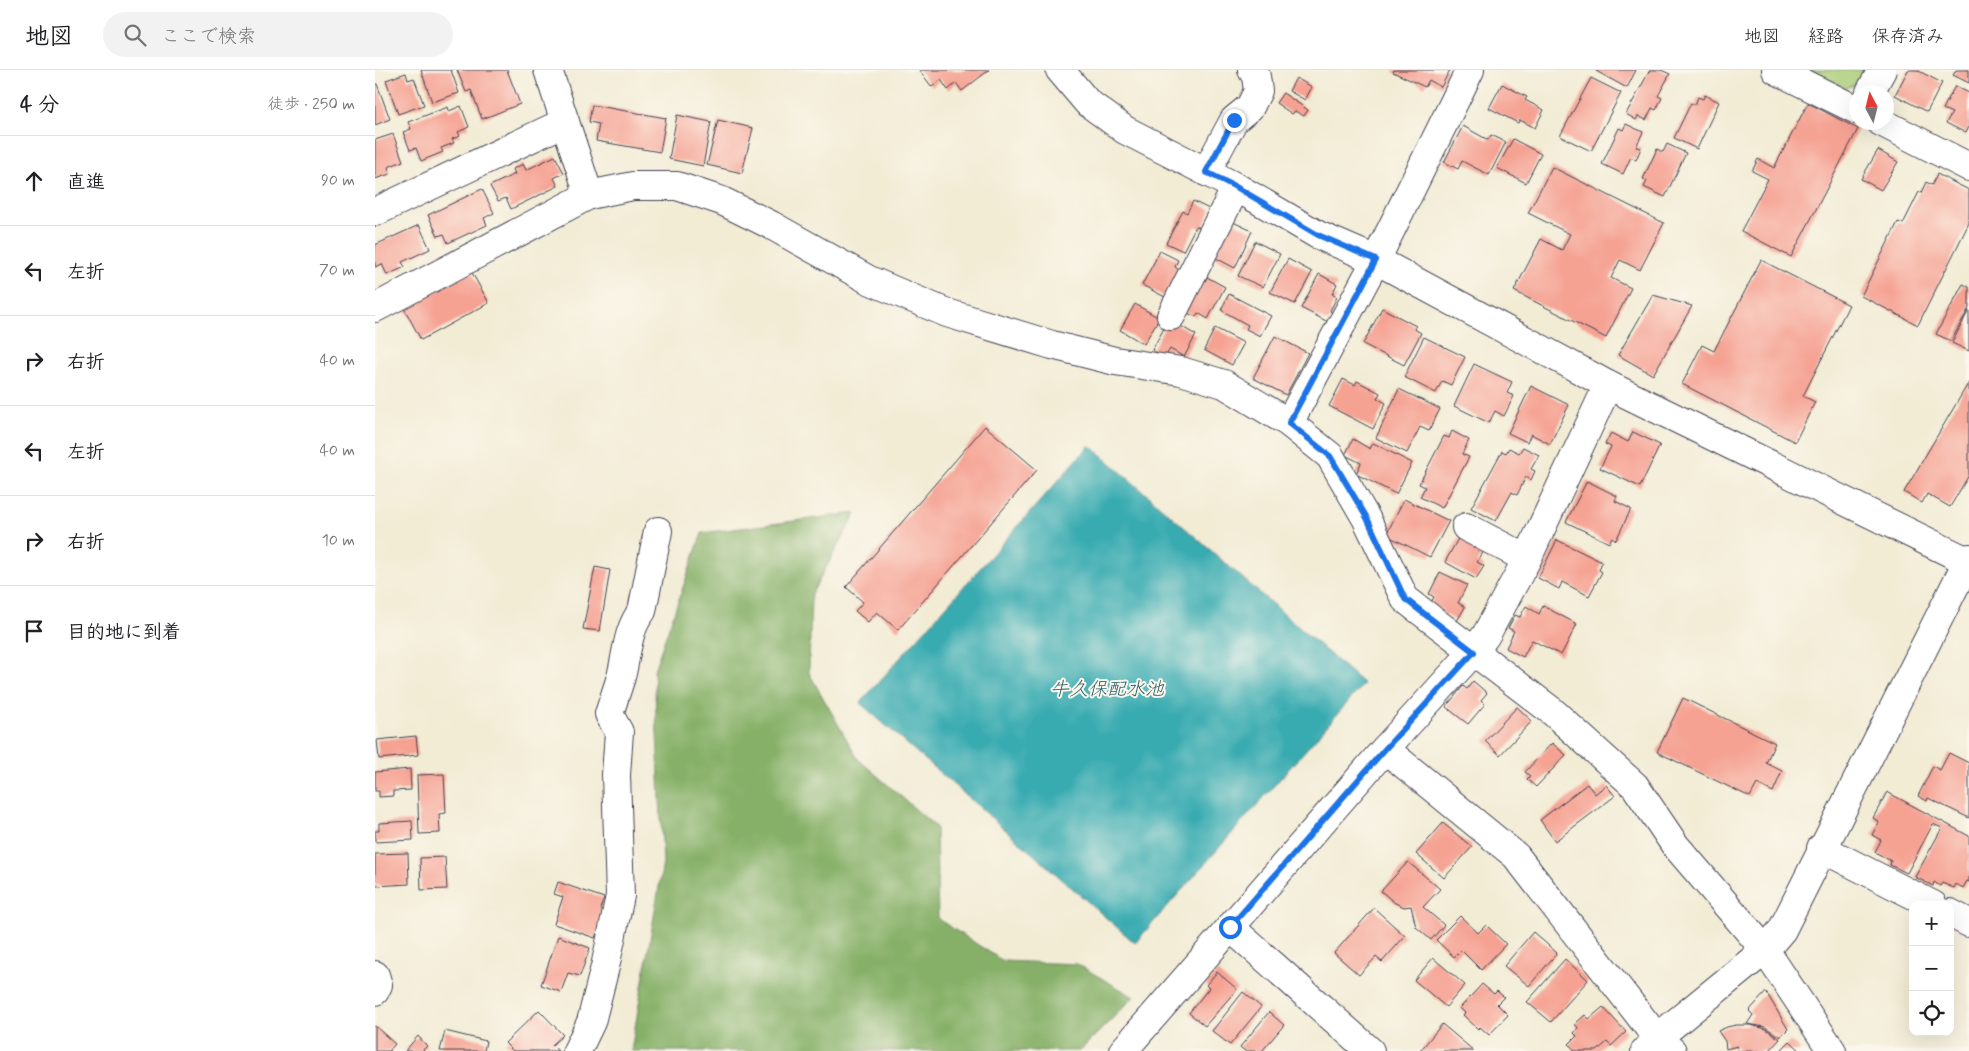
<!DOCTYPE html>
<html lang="ja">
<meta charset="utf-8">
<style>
body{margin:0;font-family:Mynerve,"Klee One",sans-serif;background:#f2f2f2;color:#202124}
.controls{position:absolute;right:15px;bottom:15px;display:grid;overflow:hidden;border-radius:10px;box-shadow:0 5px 20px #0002}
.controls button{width:45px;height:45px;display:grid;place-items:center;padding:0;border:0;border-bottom:1px solid #e0e0e0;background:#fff;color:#202124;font:25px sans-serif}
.compass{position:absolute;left:1474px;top:15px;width:45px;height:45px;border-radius:50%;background:#fff;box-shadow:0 5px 20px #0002;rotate:353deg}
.stop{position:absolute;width:15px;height:15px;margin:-11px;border:4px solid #1a73e8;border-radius:50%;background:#fff}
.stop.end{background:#1a73e8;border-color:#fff;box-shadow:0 1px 5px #0008}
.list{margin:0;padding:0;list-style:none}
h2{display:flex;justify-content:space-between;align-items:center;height:65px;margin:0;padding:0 20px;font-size:21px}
h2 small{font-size:16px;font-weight:400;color:#757577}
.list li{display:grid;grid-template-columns:32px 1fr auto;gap:15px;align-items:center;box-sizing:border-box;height:90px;padding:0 20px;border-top:1px solid #e0e0e0}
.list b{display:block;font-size:19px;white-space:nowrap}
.list em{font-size:16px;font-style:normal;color:#757577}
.icon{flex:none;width:28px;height:28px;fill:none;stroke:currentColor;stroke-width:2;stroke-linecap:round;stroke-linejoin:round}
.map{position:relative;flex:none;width:1594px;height:981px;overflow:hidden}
header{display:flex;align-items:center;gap:30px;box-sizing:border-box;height:70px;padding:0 25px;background:#fff;border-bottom:1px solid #e0e0e0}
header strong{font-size:24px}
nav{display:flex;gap:28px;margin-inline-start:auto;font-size:18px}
.search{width:350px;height:45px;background:#f2f2f2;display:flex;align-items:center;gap:12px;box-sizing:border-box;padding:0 18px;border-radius:28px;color:#757577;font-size:19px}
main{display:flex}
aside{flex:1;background:#fff}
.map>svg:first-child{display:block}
</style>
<header>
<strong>地図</strong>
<div class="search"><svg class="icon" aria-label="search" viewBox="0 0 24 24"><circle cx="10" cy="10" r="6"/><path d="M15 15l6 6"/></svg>ここで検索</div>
<nav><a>地図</a><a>経路</a><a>保存済み</a></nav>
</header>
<main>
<aside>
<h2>4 分<small>徒歩 · 250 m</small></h2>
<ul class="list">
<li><svg class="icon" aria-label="ahead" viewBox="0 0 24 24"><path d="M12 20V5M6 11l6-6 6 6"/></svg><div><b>直進</b></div><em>90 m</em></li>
<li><svg class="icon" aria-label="left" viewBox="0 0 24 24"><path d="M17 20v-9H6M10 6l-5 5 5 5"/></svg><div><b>左折</b></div><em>70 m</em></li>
<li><svg class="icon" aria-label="right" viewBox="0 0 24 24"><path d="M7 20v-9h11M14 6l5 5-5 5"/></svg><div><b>右折</b></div><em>40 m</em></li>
<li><svg class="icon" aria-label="left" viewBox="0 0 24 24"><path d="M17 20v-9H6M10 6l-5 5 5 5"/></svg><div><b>左折</b></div><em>40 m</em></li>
<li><svg class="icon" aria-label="right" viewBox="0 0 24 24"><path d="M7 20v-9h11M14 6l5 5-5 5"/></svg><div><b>右折</b></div><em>10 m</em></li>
<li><svg class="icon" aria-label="arrive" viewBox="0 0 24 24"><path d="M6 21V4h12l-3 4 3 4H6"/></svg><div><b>目的地に到着</b></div></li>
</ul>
</aside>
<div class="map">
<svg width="1594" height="981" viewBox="0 0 1594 981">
<rect width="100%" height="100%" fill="#fbf7ec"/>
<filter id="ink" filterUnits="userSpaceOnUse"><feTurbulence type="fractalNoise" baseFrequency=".02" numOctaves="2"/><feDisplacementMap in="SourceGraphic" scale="10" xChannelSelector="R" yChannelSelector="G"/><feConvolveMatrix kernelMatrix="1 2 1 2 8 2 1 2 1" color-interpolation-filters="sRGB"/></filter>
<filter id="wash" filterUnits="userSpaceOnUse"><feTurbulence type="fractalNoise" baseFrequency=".0096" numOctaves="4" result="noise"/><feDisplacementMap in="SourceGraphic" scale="20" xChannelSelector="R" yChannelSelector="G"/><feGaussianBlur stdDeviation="1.12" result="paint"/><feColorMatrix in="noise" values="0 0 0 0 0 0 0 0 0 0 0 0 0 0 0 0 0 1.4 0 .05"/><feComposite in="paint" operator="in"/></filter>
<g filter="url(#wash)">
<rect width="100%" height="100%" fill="#f2ecd5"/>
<polygon fill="#a9cc76" stroke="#667758" points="1435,0 1496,0 1490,12 1470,18"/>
<polygon fill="#86b067" stroke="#546951" points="481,443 436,525 434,603 483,689 561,757 563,849 628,891 702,894 759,927 705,981 256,981 288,793 279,600 327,463"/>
<polygon fill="#38abb1" stroke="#2d6676" points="715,375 989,614 760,873 485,633"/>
<g id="blocks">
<g fill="#f5a293">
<polygon points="46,0 76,0 84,23 57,32"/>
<polygon points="82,0 132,0 145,34 107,49 96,20 91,22"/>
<polygon points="544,0 614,0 587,21 581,13 573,20 566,10 557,17"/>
<polygon points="1019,0 1075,0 1066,17 1054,10 1050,17 1018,2"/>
<polygon points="1222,0 1261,0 1252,18 1221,1"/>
<polygon points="1275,0 1286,0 1295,4 1283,26 1287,28 1281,40 1277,38 1271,50 1263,46 1261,50 1251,44"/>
<polygon points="1533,0 1542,0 1567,13 1552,42 1520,25"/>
<polygon points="1581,0 1594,0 1594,13 1578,5"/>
<polygon points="31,3 33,10 39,8 49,35 23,44 11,10"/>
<polygon points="921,8 937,17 930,30 914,21"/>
<polygon points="1216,8 1246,23 1216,81 1185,66"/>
<polygon points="0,14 2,14 15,49 0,55"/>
<polygon points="1127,14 1152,27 1150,30 1169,40 1160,58 1145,50 1143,53 1114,38"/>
<polygon points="1580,16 1594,23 1594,57 1591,63 1571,53 1577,43 1568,39"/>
<polygon points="908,23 933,40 929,46 920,41 917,44 901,33"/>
<polygon points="1330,25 1344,32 1322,79 1299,68 1316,33 1320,35 1323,27 1328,29"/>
<polygon points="1433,33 1483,59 1416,187 1366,161 1393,109 1377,101 1383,89 1399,98"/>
<polygon points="217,35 291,48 285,82 221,71 224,54 214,52"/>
<polygon points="86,36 94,57 83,62 85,66 77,69 79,73 66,78 68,82 46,91 41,78 35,80 28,62 36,59 33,52 73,37 74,41"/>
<polygon points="302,45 336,52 328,96 294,89"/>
<polygon points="343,50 378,58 367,103 332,95"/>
<polygon points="1251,54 1268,62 1261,77 1266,78 1261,90 1256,87 1248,104 1227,94 1244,58 1248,60"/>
<polygon points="1088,56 1113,70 1116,65 1131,72 1114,105 1087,91 1083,99 1069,92"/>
<polygon points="18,64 28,91 13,97 15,104 0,109 0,70"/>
<polygon points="1138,69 1166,84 1151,113 1122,98"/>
<polygon points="1292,74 1311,83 1290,127 1269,117 1272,111 1268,109 1282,79 1288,82"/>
<polygon points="1503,80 1523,92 1506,120 1486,109"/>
<polygon points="180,86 189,103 179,108 183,116 136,139 131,128 123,131 115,116 140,104 138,99 148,94 151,100"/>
<polygon points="1177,97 1289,153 1265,200 1245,190 1236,208 1256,218 1231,268 1139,221 1166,169 1187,180 1195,164 1153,143"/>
<polygon points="1562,104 1594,120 1594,153 1543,255 1486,226 1523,152 1528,154 1544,122 1546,123 1551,112 1557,115"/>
<polygon points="107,119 119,143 109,148 112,155 73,173 69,164 63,166 53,145"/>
<polygon points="818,131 836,140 827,159 821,156 808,181 791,173 808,141 812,143"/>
<polygon points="856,151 877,161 860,198 839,187"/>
<polygon points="44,155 55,179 27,192 30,197 12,205 7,194 0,197 0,175"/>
<polygon points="880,171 905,184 888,217 863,206"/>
<polygon points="785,181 803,190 800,197 804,200 790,227 767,215"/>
<polygon points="913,189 937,202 920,234 895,222"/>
<polygon points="1386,190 1474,235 1428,326 1440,332 1420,372 1307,314 1327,275 1339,281"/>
<polygon points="96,201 114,233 46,270 29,238"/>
<polygon points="944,204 962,214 957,224 962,227 955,241 958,243 953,252 926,238"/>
<polygon points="832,207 850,217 833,249 823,243 821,247 808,241 825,209 830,211"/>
<polygon points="1588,214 1594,217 1594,238 1576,271 1561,264"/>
<polygon points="854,224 896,246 885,266 871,259 873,255 846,240"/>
<polygon points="1278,225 1317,236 1278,305 1243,285"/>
<polygon points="760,234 784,248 769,274 745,260"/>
<polygon points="1007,238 1041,256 1039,259 1046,263 1029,295 988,274"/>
<polygon points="1594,240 1594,281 1577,273"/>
<polygon points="792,253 802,254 821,265 809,287 795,279 790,287 777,280"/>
<polygon points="840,258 869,273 857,295 829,280"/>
<polygon points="900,266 933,283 911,325 878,308"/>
<polygon points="1049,267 1090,287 1076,315 1067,311 1061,323 1029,307"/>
<polygon points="1099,294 1137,312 1132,323 1139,326 1129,346 1120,341 1114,353 1079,336"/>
<polygon points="968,309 980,315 982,311 1005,323 1002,328 1011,333 998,359 954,336"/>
<polygon points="1594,312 1594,405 1575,437 1552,424 1547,433 1529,422"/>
<polygon points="1156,316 1194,335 1175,374 1156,364 1152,372 1133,363"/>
<polygon points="1024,319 1065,339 1054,361 1045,357 1032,383 1001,368"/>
<polygon points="610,356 662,400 523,560 502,542 493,552 480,541 488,532 471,517"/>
<polygon points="1077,361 1094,370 1087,384 1094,387 1067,438 1045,427 1050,417 1044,414 1069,366 1074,368"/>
<polygon points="1258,362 1285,375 1265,417 1225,398 1236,377 1230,374 1236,363 1253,372"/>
<polygon points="978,369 995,379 998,373 1037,393 1021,424 981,404 986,393 970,385"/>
<polygon points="1148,377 1164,385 1156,399 1160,401 1156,410 1151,407 1142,425 1137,422 1121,451 1096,438 1127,381 1131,383 1134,378 1144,383"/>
<polygon points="1212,411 1242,426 1240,431 1256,439 1241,470 1237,467 1234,473 1191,452"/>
<polygon points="1029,429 1074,451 1055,487 1011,465"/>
<polygon points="1084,467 1109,481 1102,492 1109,496 1101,509 1070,492"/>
<polygon points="1182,470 1227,492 1224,500 1227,502 1214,526 1187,512 1184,519 1163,508"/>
<polygon points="220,497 235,500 225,561 208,559"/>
<polygon points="1065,502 1092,515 1083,533 1090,537 1082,551 1066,543 1068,540 1055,534 1059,527 1054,524"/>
<polygon points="1151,536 1164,544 1168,536 1202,554 1186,585 1157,570 1148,587 1131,578 1139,561 1133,558 1140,545 1145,547"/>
<polygon points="1098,611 1112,623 1106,630 1110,634 1093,654 1071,637 1088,616 1092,619"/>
<polygon points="1308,628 1400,673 1391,693 1407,701 1398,722 1382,714 1375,727 1282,682"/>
<polygon points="1142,637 1157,651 1125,685 1110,671"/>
<polygon points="41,666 43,685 4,689 2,670"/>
<polygon points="1177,673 1191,685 1161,717 1152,709 1155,706 1150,702"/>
<polygon points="1574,683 1594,693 1594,748 1553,728 1552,731 1543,726 1558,696 1565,700"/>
<polygon points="35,699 36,720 18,721 18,726 4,727 4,721 0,721 0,702"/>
<polygon points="69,704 71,743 64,744 65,763 44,764 42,705"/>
<polygon points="1212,714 1220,724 1231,715 1240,726 1180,771 1165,750"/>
<polygon points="1512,722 1594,766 1594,812 1592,811 1588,818 1581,814 1579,818 1567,813 1565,816 1559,812 1558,816 1540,807 1567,758 1558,754 1532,803 1515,795 1516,791 1500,782 1506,770 1497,765 1504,752 1498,748"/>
<polygon points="37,751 38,770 0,772 0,761 4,761 4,753"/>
<polygon points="1068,753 1097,777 1069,808 1041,784"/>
<polygon points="33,783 34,814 0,816 0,784"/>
<polygon points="70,787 72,819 46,820 45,788"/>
<polygon points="1033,792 1065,819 1048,837 1069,855 1056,870 1041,857 1036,836 1029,837 1020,833 1006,821"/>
<polygon points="183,812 229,828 225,839 234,842 226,864 222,863 220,868 179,854 188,827 179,824"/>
<polygon points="999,838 1030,866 1007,892 1001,887 984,905 959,883"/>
<polygon points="1085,846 1103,863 1111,855 1131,874 1106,900 1086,880 1079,887 1061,870"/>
<polygon points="1158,862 1182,883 1154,916 1129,896"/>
<polygon points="183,866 215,878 205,906 193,903 186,922 166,915"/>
<polygon points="1058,888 1090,915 1071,937 1039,910"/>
<polygon points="1190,889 1213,910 1176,952 1152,932"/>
<polygon points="842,902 862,919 830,956 814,943 834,918 831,915"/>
<polygon points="1107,914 1119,924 1122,921 1129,927 1122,934 1133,945 1114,965 1105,957 1103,959 1088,945 1090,943 1085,938"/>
<polygon points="868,922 886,937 855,975 837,961"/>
<polygon points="1391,922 1413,959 1405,967 1390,957 1372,954 1378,945 1374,941"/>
<polygon points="1228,937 1251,962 1236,976 1232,972 1222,981 1200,981 1194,974 1202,966 1199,963 1203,958 1200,954 1210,945 1214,949"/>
<polygon points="164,940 188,965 177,975 183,981 138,981 130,973"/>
<polygon points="894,942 909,955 887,981 870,981 865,977"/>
<polygon points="1067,954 1099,981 1045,981"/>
<polygon points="1361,955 1376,955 1391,959 1405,969 1394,981 1363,981 1362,976 1351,979 1350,971 1343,961 1352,957"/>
<polygon points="0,956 20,974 14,981 0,981"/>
<polygon points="70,961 111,971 109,981 65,981"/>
<polygon points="43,966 52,976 47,981 30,981"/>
<polygon points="1415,971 1426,981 1405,981"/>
</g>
</g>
</g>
<g filter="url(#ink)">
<use href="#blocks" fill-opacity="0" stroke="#414052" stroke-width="1"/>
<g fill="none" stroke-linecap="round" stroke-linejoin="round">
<g stroke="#414052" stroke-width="30">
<g id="minor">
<polyline points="173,0 214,125"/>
<polyline points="685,0 712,32 750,60 861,117 943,165 1001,190 1233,315 1594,492"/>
<polyline points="1401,0 1482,40"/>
<polyline points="1495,22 1507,0"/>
<polyline points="1506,52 1594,97"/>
<polyline points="831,102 859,50 875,37 883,21 881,6 877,0"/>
<polyline points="0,142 190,52"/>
<polyline points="0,238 214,125 258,116 302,116 347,131 396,155 494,210 572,243 677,275 740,291 806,301 849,314 914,353 955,386 991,448 1030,529 1178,642 1260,716 1300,775 1390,880 1457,981"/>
<polyline points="796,246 861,117"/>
<polyline points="914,353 1001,190 1095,0"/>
<polyline points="1091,457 1152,489"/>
<polyline points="1010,679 1099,581 1111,565 1152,489 1233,315"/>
<polyline points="1446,778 1558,835"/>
<polyline points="1575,843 1594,853"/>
<polyline points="855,857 995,981"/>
<polyline points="0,905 3,915 0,921"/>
<path d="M 202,981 L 216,952 L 230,897 L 245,826 L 241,705 L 244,662 L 234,644 C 238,632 242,619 246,607 C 252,584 252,560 267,541 L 283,461"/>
<polyline points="748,981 1010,679 1141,786 1282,968 1297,981"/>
<polyline points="1270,981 1282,968 1390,880 1407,860 1594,488"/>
</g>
</g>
<use href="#minor" stroke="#fff" stroke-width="28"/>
</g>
</g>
<g fill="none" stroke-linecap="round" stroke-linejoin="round" filter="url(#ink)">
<polyline stroke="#1a73e8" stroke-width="6" points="855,857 1010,679 1099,582 1030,529 992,448 955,386 914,353 1001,190 943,165 861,117 831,102 859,50"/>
</g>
<g text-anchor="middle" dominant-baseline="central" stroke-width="4" stroke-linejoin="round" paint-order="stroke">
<g font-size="19" font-style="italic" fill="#2c6070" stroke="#fbf7ec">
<text x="732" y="619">牛久保配水池</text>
</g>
</g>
</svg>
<div class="controls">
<button>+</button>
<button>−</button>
<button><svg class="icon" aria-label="locate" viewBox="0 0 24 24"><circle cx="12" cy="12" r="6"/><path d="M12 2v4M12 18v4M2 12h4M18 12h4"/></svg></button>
</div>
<svg class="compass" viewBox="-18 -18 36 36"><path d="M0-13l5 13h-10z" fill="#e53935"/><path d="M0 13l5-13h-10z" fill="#757577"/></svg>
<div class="stop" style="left:855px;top:857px"></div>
<div class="stop end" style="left:859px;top:50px"></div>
</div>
</main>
